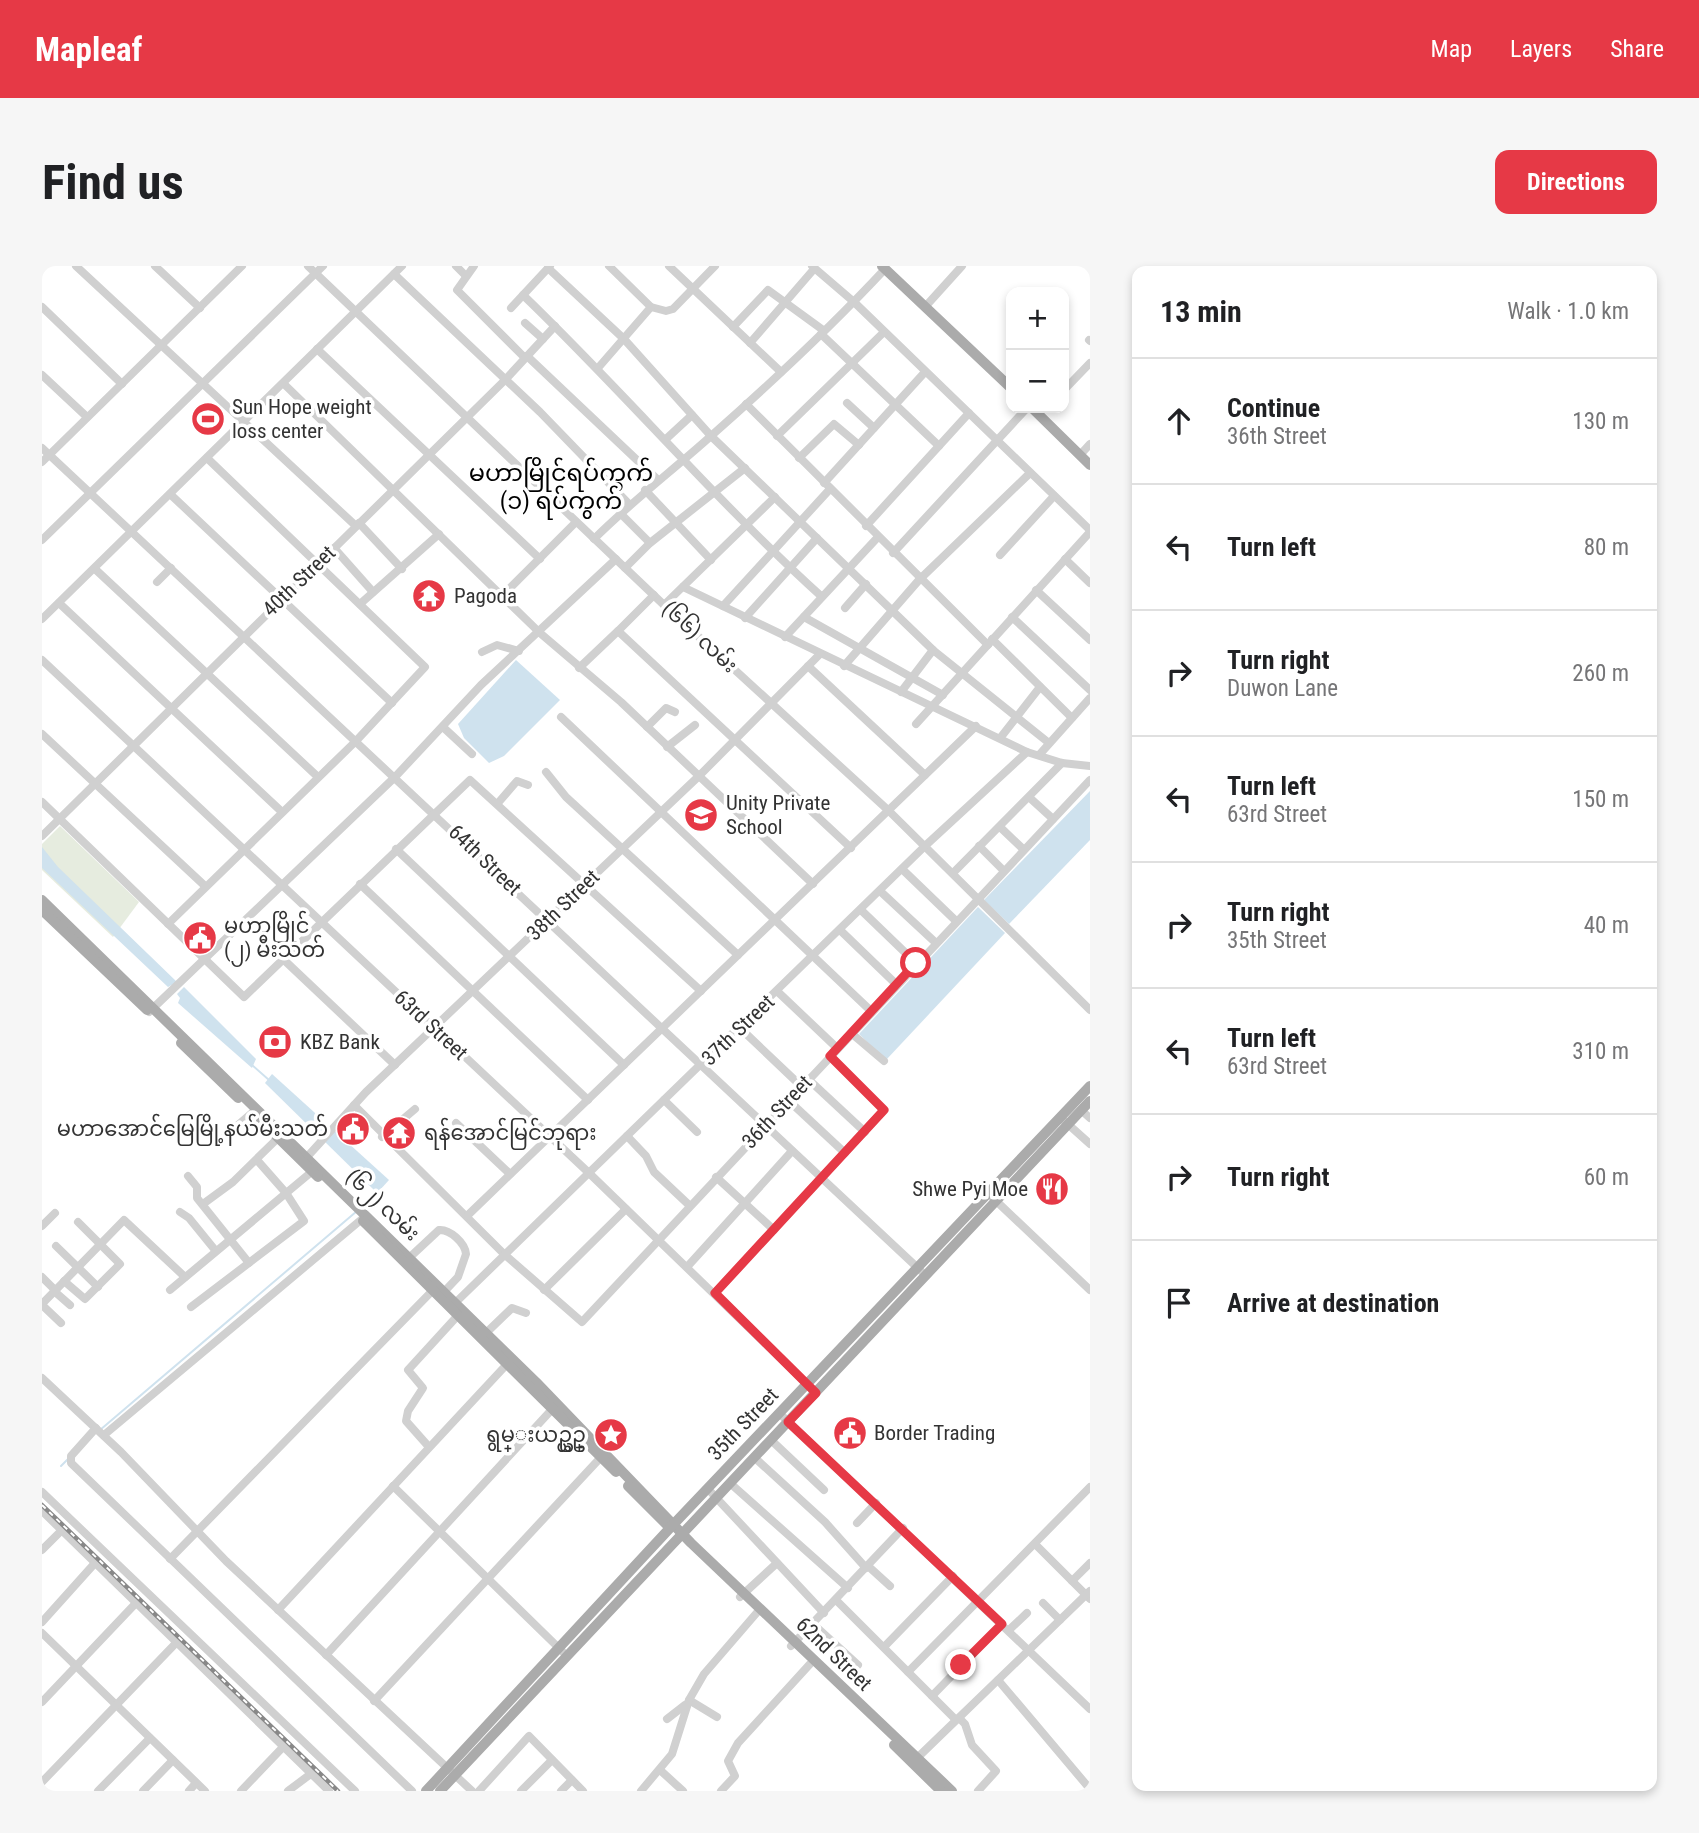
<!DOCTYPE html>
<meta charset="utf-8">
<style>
body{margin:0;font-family:"Roboto Condensed","Noto Sans Myanmar",sans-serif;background:#f6f6f6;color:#202124}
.controls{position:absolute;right:21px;top:21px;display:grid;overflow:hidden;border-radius:14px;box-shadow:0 4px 10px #0003}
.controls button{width:63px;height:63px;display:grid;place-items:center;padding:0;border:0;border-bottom:2px solid #e0e0e0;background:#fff;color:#202124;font:35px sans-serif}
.stop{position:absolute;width:21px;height:21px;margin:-16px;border:5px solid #e63946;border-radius:50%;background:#fff}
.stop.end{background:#e63946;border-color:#fff;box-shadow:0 2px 7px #0008}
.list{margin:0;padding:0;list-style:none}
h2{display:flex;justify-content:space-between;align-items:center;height:91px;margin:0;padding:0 28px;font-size:30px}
h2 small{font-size:23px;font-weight:400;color:#757577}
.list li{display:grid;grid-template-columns:46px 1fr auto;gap:21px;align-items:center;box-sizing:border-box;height:126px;padding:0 28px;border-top:2px solid #e0e0e0}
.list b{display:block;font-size:26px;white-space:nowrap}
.list p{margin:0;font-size:23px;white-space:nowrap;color:#757577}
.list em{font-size:23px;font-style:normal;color:#757577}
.icon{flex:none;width:38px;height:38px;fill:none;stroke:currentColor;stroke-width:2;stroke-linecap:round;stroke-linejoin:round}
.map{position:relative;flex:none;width:1048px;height:1525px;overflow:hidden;border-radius:14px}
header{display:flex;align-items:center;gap:42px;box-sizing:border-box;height:98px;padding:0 35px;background:#e63946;color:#fff}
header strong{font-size:33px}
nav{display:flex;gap:38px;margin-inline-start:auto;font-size:24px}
.intro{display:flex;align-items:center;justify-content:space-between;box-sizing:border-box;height:168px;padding:0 42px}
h1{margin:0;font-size:49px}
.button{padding:18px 32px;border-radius:14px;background:#e63946;color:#fff;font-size:24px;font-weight:700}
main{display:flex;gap:42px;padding:0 42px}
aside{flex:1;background:#fff;border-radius:14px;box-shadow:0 4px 10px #0003}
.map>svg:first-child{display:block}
</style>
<header>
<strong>Mapleaf</strong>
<nav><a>Map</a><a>Layers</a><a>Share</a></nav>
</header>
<div class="intro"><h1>Find us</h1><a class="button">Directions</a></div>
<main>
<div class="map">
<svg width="1048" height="1525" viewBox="0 0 1048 1525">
<rect width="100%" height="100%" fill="#fff"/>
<polygon fill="#e6ecdf" points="18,560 97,636 71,671 0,604 0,578"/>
<g fill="#cfe2ee">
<polygon points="474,394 518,434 462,490 447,497 422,472 416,458"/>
<polygon points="1048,525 1048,574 967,658 942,634"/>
<polygon points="0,581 16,601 135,716 126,721 0,602"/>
<polygon points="936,641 963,667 844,794 817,768"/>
<polygon points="142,721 214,793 210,802 136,737 138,732 135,728"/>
<polygon points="230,808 347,914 337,925 332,924 223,817"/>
</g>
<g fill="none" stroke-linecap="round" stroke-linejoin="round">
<g stroke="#cfe2ee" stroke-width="2">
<polyline points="210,799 227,814"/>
<polyline points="319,941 334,924"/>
<polyline points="58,1164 315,945"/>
<polyline points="19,1200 26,1193"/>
</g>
<g stroke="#d0d0d0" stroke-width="8">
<polyline points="34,0 314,260"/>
<polyline points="113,0 158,42"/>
<polyline points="266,0 622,339 847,545 1048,744"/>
<polyline points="414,0 424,10"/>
<polyline points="432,0 415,24 483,92"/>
<polyline points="627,0 739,106"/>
<polyline points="770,0 812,36 1048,264"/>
<polyline points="506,2 582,73 669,170 891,384 1007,477"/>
<polyline points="352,8 498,146 588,239"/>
<path d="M 481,29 C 583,127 674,235 779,330"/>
<polyline points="0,41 80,118"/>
<polyline points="609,41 624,45 631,43 673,0"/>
<polyline points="883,41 920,0"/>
<polyline points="469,42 508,0"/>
<polyline points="483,57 501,73"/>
<polyline points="691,61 726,24 781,64"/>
<polyline points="779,68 897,180"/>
<polyline points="1047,74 1048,75"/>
<polyline points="708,77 772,3"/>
<polyline points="275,83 498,293"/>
<polyline points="485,90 615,213"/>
<polyline points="556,102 609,41 567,0"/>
<polyline points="0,109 45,151"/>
<polyline points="242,118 498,367 579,436 771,618"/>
<polyline points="1022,124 1048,97"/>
<polyline points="805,137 832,162"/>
<polyline points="704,138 946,379"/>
<polyline points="735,170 842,66"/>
<polyline points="624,173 650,149"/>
<polyline points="0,182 879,1005"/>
<polyline points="1038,189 1048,178"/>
<polyline points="757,192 792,158 817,179"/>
<polyline points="0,196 200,0"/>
<polyline points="782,217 883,106"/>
<polyline points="603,224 669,294"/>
<polyline points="128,228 350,437"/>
<polyline points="578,247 608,277"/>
<polyline points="317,257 360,303"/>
<polyline points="824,260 927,147"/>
<path d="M 552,273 C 589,236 630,205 669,170 C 729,117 788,62 843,3"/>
<polyline points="0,274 281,0"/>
<polyline points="292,282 331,326"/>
<polyline points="851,287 985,142"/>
<polyline points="958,289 1012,230"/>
<polyline points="1023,293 1048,317"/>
<polyline points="583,302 608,277 703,202"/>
<polyline points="53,303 276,511"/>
<polyline points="115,316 129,302"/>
<polyline points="641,321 985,486 1020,497 1048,500"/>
<polyline points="994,324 1048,374"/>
<polyline points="612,329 576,365 809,582"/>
<polyline points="460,330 534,256"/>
<polyline points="17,337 240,546"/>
<polyline points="318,338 397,268"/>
<polyline points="622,339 733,231"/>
<polyline points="681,340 788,223"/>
<polyline points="803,342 824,318"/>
<polyline points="762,351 901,429"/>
<polyline points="970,351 1048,424"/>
<polyline points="703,352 775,272"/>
<polyline points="0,353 360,0"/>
<polyline points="743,371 836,271"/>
<polyline points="950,373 1030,452"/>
<polyline points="440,386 455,379 477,385"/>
<polyline points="0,394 547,907 768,1121"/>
<polyline points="766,400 883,509"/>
<polyline points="802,400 877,314 988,207"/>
<polyline points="537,402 576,365"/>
<polyline points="859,426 891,384"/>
<polyline points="519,451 829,745"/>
<polyline points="874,458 1048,266"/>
<polyline points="605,461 624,442 633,446"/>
<polyline points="402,462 430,488"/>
<polyline points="0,468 163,620"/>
<polyline points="959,471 998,421"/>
<polyline points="625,481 653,459"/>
<polyline points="998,488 1048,432"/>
<polyline points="504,506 524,531 696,689"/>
<polyline points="988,532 1011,553"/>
<polyline points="0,536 202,731 428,514 659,725"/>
<polyline points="456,537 475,515 486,519"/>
<polyline points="958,561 981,583"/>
<polyline points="0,570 463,114 513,60"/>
<polyline points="937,580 961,604"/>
<polyline points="354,583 582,799"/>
<polyline points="860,603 914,655"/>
<polyline points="911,607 1020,497"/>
<polyline points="318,618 546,834"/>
<polyline points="838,625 894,677"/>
<polyline points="819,644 874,697"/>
<polyline points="126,658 314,475 383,401 165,192"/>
<polyline points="798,664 854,718"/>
<polyline points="241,693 353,799"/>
<polyline points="736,726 795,782"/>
<polyline points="107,746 353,511 439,419 574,293"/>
<polyline points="698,762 759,820"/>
<polyline points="809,767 842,795"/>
<polyline points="766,813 823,866"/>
<polyline points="622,834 655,866"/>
<polyline points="746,834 803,887"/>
<polyline points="312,839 462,988 540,1056 1048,514"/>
<polyline points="1039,844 1048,852"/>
<polyline points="1018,851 1048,878"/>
<polyline points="414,857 468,908"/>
<polyline points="585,870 604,890 612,906 647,939"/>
<polyline points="182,871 211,846"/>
<polyline points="340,871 373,843"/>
<polyline points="265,891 324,826 658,509 778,388"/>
<polyline points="146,910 155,921 155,932 207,997"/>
<polyline points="674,911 732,964"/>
<polyline points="951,932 1048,1024"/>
<polyline points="161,938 191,916 236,872"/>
<polyline points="138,946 147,952 173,984"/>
<polyline points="426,949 934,460"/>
<polyline points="0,960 13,947"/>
<polyline points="14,980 56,1021"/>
<path d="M 367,992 L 397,964 C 408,963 423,977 424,988 L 416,1011 L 399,1029"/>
<polyline points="645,1001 750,885"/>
<polyline points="0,1011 13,1024"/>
<polyline points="22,1015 43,1033 78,998 36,956"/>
<polyline points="128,1024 273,903"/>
<polyline points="502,1024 584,943"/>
<polyline points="12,1025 28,1039"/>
<polyline points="673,1027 842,844 788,790"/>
<polyline points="0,1038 82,954 143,1011"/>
<polyline points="0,1039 19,1057"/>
<polyline points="410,1040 883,580 985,486"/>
<polyline points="149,1041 262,955 244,927 215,894"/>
<polyline points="444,1067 470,1042 484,1047"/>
<polyline points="0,1112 79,1186 184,1295 430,1525"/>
<polyline points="737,1147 1048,1443"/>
<polyline points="54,1162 29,1190 29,1197 370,1525"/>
<polyline points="62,1169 320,953"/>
<polyline points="729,1174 782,1224"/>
<polyline points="387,1181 364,1155 366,1145 381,1122 366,1104 419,1046"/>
<polyline points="713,1192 783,1256 824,1302"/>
<polyline points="689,1218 806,1322"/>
<polyline points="351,1220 524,1389"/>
<polyline points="666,1223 782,1347"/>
<polyline points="0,1226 313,1525"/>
<polyline points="0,1245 287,1525"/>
<polyline points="815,1257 834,1237"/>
<polyline points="993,1278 1048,1333"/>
<polyline points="0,1284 20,1264"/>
<polyline points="128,1293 395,1020"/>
<polyline points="826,1300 848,1320"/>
<polyline points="1030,1315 1048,1297"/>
<polyline points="698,1331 735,1297"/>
<polyline points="794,1334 914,1454"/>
<polyline points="1001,1337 1018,1354"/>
<polyline points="236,1344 468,1095"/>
<polyline points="0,1356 53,1297"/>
<polyline points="771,1358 816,1399"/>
<polyline points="967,1364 985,1347"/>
<polyline points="0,1367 163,1525"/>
<polyline points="749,1380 861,1262"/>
<polyline points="842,1381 911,1310"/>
<polyline points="284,1389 514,1139"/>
<polyline points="866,1406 1048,1221"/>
<polyline points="956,1414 1048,1523"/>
<polyline points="890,1430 960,1358"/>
<polyline points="647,1434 675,1451"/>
<polyline points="332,1435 561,1189"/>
<polyline points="0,1436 94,1337"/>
<polyline points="917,1452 923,1458 930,1479 954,1505 936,1525"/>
<polyline points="625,1453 643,1439"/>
<polyline points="872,1495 1048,1325"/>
<polyline points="618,1504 641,1525"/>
<polyline points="0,1516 134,1377"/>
<polyline points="56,1525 108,1472"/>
<polyline points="101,1525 131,1494"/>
<polyline points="147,1525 154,1517"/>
<polyline points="199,1525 242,1480"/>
<polyline points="246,1525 270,1507"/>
<polyline points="437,1525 487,1470 541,1525"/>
<polyline points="479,1525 510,1494"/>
<polyline points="519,1525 530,1514"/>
<polyline points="599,1525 630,1488 647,1434 662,1408 718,1343"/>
<polyline points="679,1525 693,1510 686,1495 696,1477 768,1398"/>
</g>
<g stroke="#ababab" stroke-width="10">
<polyline points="840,0 969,122"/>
<polyline points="990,142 1048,199"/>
<polyline points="0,634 494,1116 649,1277 910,1525"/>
<polyline points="0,644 105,744"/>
<polyline points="139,777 196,832"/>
<polyline points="219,855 276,911"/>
<polyline points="321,955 574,1206"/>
<polyline points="586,1220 625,1259"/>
<polyline points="852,1479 899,1525"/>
<polyline points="384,1525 628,1262 1048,820"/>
<polyline points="398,1525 1048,835"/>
</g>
<g stroke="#888" stroke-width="4.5">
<polyline id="rail" points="0,1239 296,1525"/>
</g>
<use href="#rail" stroke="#fff" stroke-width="2" stroke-dasharray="5" stroke-linecap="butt"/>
</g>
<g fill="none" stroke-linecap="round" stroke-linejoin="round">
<polyline stroke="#e63946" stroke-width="9" points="874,697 788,790 842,844 673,1027 774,1127 746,1156 960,1358 919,1399"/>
</g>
<defs>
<g id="stadium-disc" transform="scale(1.75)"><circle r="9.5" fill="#e63946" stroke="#fff"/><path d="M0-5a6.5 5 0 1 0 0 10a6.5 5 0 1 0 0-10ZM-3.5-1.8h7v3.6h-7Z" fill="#fff"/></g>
<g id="temple-disc" transform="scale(1.75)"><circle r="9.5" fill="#e63946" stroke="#fff"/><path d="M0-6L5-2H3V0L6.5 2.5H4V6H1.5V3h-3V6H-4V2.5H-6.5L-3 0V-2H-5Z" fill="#fff"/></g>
<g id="school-disc" transform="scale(1.75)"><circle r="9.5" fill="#e63946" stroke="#fff"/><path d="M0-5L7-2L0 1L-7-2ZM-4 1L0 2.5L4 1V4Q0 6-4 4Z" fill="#fff"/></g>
<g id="civic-disc" transform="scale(1.75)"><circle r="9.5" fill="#e63946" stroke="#fff"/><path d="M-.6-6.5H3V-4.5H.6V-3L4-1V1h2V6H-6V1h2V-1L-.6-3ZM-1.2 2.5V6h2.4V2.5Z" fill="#fff"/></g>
<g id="bank-disc" transform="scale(1.75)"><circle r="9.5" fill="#e63946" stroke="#fff"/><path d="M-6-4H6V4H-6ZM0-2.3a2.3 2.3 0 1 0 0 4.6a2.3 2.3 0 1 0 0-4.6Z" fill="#fff"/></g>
<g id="restaurant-disc" transform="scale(1.75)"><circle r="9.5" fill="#e63946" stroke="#fff"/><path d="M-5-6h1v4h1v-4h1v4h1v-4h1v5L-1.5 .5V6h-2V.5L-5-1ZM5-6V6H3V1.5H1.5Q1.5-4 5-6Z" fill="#fff"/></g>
<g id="sight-disc" transform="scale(1.75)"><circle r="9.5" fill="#e63946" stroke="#fff"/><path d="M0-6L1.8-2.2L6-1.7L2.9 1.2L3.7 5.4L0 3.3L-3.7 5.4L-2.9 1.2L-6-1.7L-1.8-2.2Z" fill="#fff"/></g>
</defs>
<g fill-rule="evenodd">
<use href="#stadium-disc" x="166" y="153"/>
<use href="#temple-disc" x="387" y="330"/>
<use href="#school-disc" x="659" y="549"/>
<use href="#civic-disc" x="158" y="672"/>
<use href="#bank-disc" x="233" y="776"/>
<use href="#civic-disc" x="311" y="863"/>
<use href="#temple-disc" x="357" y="867"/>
<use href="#restaurant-disc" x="1010" y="923"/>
<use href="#civic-disc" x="808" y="1167"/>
<use href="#sight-disc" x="569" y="1169"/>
</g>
<g text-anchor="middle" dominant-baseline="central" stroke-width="7" stroke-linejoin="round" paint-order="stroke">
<g font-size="21" fill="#333" stroke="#fff" text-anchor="start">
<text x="190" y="141">Sun Hope weight<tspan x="190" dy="24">loss center</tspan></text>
<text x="412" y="330">Pagoda</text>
<text x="684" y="537">Unity Private<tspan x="684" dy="24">School</tspan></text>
<text x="182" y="660">မဟာမြိုင်<tspan x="182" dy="24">(၂) မီးသတ်</tspan></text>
<text x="258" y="776">KBZ Bank</text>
<text x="286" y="863" text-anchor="end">မဟာအောင်မြေမြို့နယ်မီးသတ်</text>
<text x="382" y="867">ရန်အောင်မြင်ဘုရား</text>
<text x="986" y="923" text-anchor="end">Shwe Pyi Moe</text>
<text x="832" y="1167">Border Trading</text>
<text x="544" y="1169" text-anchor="end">ရွမ္းယဥ္ယဥ္</text>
</g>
<g font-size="21" fill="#333" stroke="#fff">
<text transform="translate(257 315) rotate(-44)">40th Street</text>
<text transform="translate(658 371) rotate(43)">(၆၆) လမ်း</text>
<text transform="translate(443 594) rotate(44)">64th Street</text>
<text transform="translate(521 639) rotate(-44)">38th Street</text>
<text transform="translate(389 759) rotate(43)">63rd Street</text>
<text transform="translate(696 764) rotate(-44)">37th Street</text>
<text transform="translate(735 846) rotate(-47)">36th Street</text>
<text transform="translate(341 939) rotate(44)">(၆၂) လမ်း</text>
<text transform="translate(701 1158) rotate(-46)">35th Street</text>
<text transform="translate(792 1388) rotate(44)">62nd Street</text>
</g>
<g font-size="24" fill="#000" stroke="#fff">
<text x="519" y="207">မဟာမြိုင်ရပ်ကွက်<tspan x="519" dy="28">(၁) ရပ်ကွက်</tspan></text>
</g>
</g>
</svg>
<div class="controls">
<button>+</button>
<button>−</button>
</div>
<div class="stop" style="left:874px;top:697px"></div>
<div class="stop end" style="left:919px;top:1399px"></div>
</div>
<aside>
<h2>13 min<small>Walk · 1.0 km</small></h2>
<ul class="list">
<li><svg class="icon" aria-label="ahead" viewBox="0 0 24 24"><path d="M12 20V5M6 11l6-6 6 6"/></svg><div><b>Continue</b><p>36th Street</p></div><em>130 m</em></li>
<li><svg class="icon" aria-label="left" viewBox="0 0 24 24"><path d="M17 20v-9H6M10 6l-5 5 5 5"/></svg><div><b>Turn left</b></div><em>80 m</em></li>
<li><svg class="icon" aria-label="right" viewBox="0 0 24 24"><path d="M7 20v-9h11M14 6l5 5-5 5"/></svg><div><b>Turn right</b><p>Duwon Lane</p></div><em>260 m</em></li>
<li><svg class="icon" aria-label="left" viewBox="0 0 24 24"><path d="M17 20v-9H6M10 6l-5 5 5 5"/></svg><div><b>Turn left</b><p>63rd Street</p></div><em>150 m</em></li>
<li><svg class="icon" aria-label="right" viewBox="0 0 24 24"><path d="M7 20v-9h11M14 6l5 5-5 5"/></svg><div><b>Turn right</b><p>35th Street</p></div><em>40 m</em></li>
<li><svg class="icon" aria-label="left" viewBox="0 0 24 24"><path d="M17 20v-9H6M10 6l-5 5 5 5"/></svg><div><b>Turn left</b><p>63rd Street</p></div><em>310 m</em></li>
<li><svg class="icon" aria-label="right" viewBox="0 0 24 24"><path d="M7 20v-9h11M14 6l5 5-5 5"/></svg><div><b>Turn right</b></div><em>60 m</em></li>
<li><svg class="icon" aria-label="arrive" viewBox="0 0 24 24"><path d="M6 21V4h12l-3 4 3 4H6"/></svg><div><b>Arrive at destination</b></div></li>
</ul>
</aside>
</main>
